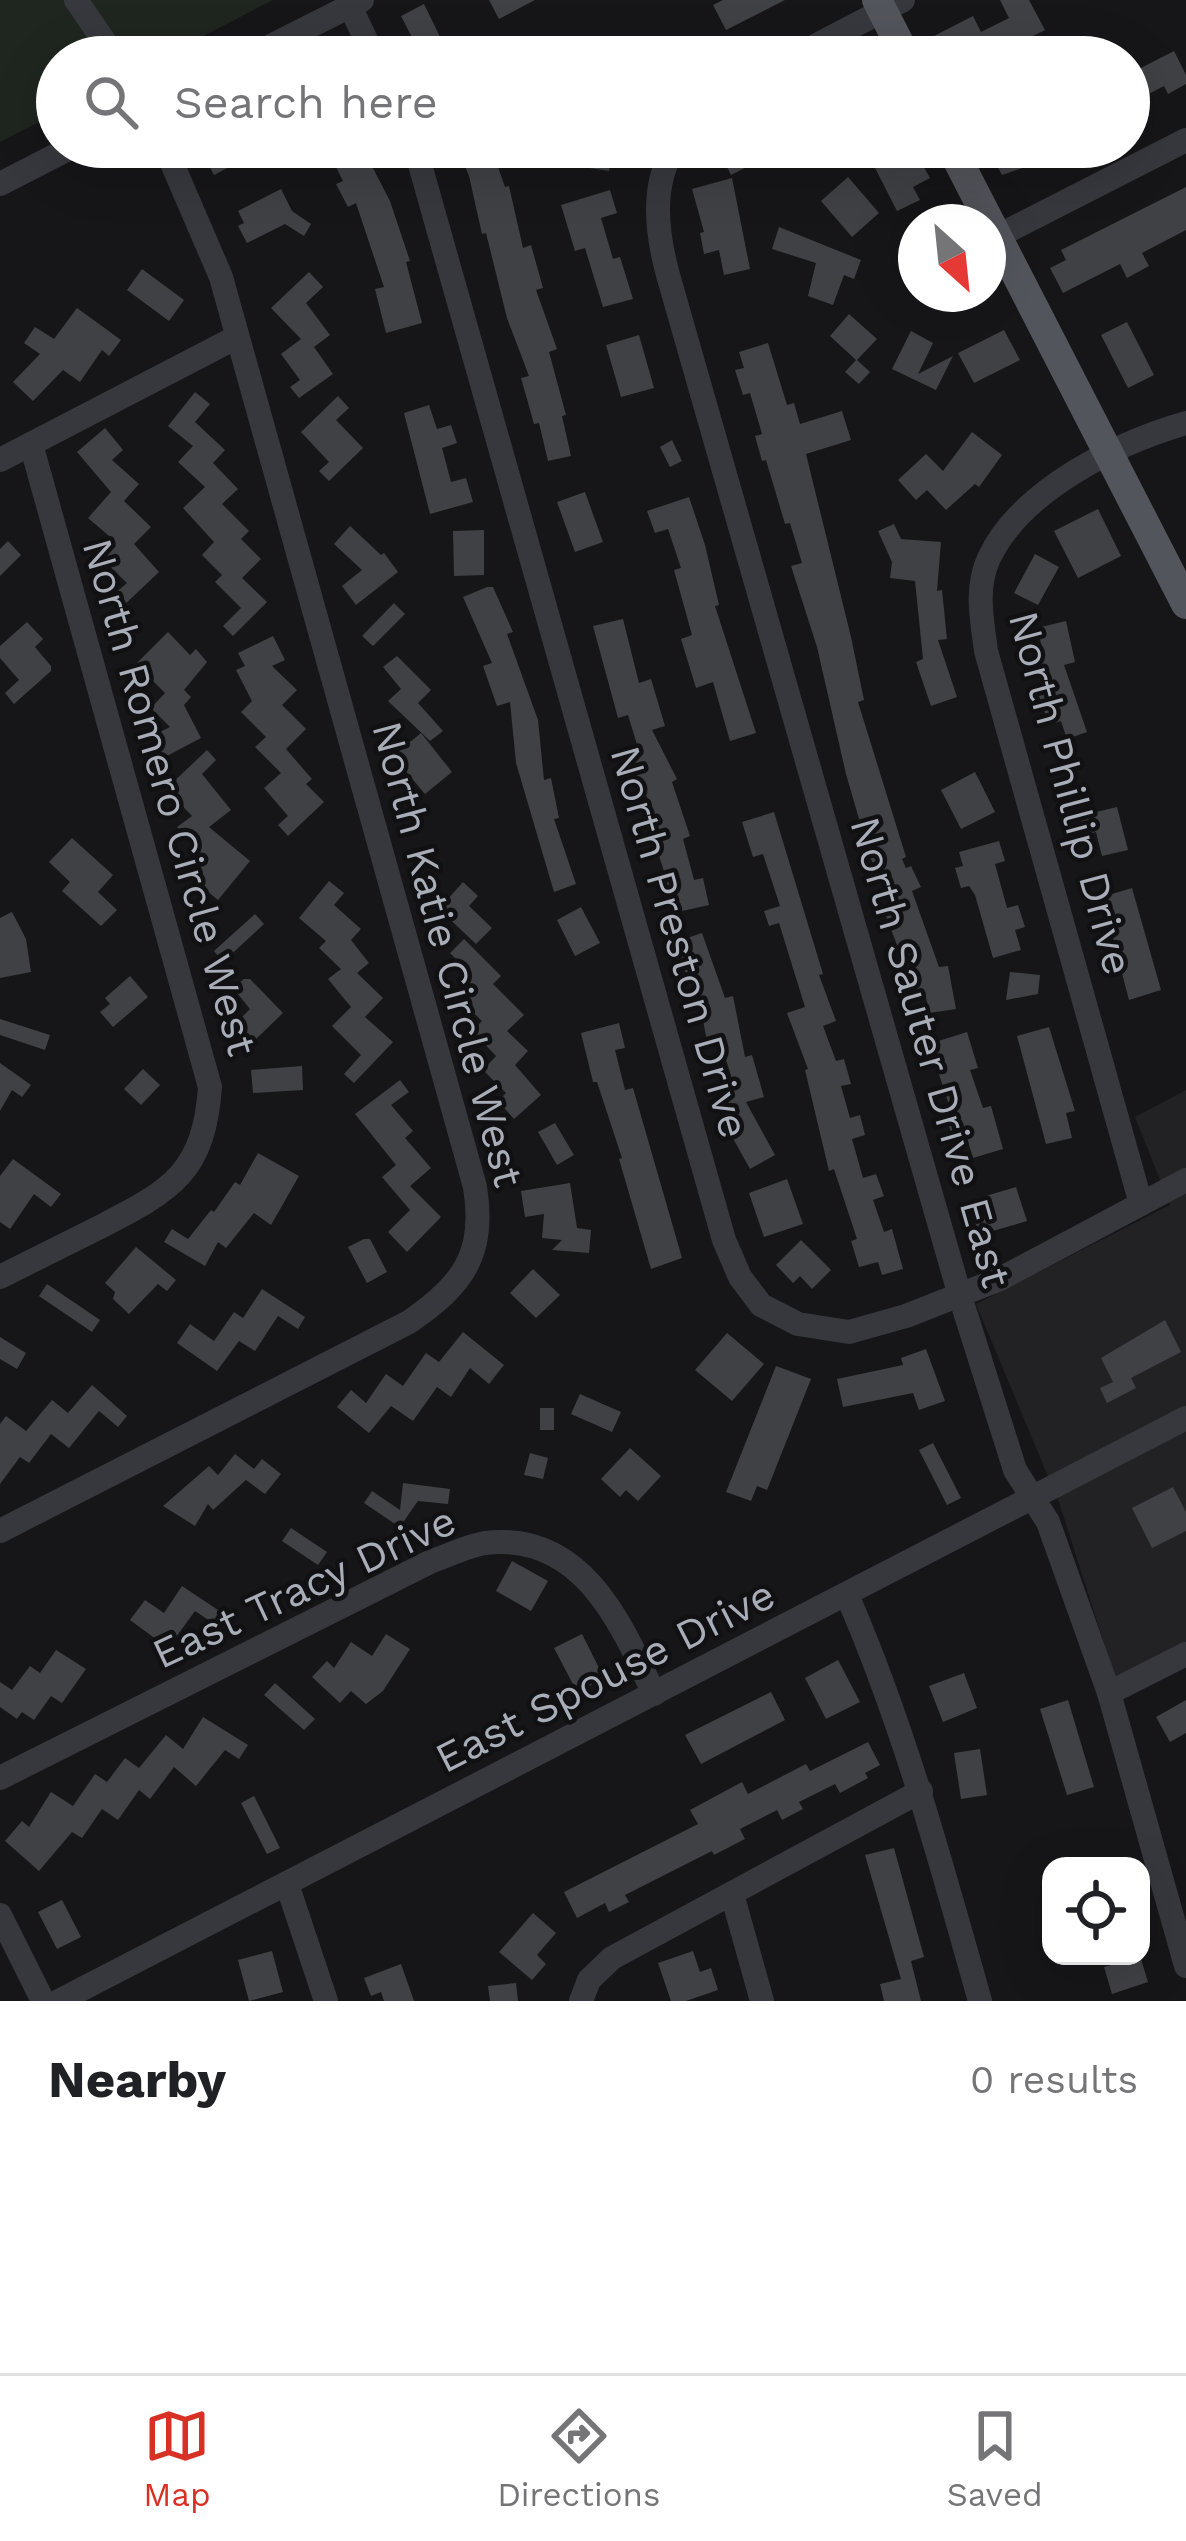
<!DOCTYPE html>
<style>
body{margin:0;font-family:"Work Sans",sans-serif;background:#f6f6f6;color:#202124}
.controls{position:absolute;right:36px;bottom:36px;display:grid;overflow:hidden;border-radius:24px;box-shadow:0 12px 48px #0002}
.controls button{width:108px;height:108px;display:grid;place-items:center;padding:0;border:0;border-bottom:3px solid #e0e0e0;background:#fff;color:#202124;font:60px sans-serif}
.compass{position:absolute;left:898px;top:204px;width:108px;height:108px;border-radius:50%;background:#fff;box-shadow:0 12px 48px #0002;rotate:153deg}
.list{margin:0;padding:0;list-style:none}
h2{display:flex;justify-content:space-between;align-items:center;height:156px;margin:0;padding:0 48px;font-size:51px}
h2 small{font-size:39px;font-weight:400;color:#757577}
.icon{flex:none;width:66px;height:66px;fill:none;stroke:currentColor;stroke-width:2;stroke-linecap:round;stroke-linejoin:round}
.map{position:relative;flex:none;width:1186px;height:2001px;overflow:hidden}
.search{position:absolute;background:#fff;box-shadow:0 12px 48px #0002;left:36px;right:36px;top:36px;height:132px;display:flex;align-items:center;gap:30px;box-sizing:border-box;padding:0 42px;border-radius:66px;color:#757577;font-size:45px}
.sheet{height:372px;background:#fff}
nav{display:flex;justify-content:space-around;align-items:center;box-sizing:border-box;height:168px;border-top:3px solid #e0e0e0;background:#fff;font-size:33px;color:#757577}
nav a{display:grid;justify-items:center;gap:6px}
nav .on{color:#d93025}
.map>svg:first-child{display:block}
</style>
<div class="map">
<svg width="1186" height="2001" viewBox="0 0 1186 2001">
<rect width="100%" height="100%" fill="#161618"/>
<polygon fill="#222225" points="1186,1090 1186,1643 1115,1678 1060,1505 976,1304 1170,1205 1135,1117"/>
<polygon fill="#1e261f" points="0,0 273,0 163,57 57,57 57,113 0,142"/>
<g fill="#404145">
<polygon points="489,0 535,0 499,19"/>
<polygon points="723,0 785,0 726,30 713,5"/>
<polygon points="1000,0 1029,0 1045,30 1007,49 1002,38 964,57 945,57 934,36 973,16 981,32 1009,18"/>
<polygon points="424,4 443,43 421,55 401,16"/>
<polygon points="1174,51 1186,75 1186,84 1168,94 1164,86 1129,104 1129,74"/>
<polygon points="199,147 268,147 214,175"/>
<polygon points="326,147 362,147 390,201 410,261 406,262 422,323 386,333 375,289 384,287 356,203 348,207 336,184 343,181"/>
<polygon points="457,147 491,147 505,187 509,186 523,248 531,245 543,288 536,290 557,349 549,352 566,415 562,416 571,456 548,461 539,423 534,424 521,378 529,376 507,318 486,233 482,234 469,176"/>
<polygon points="573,147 613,147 609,171 570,165"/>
<polygon points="717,147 786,147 731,175"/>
<polygon points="987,147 1032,147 1040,162 1002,175"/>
<polygon points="886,152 893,165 916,153 930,178 913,187 920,200 897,211 871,160"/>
<polygon points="848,177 879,213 852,237 821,201"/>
<polygon points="732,178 750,269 724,275 719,250 704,254 700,233 704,232 692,189"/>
<polygon points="1186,187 1186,230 1142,253 1149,266 1127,278 1120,264 1063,293 1050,268 1066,260 1061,250"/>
<polygon points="281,189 292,211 311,224 304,236 285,224 247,243 238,226 244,223 238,211"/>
<polygon points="610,190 617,213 601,218 613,259 620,257 633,299 603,307 585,248 575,251 561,205"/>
<polygon points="779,227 861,260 854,279 844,275 833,305 808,296 816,263 772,249"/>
<polygon points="142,269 184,300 169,321 127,290"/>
<polygon points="309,272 323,287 306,303 330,335 314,347 333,374 299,398 290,387 300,380 281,354 301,339 271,308"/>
<polygon points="77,308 121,340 109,356 102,350 80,382 63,370 33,401 13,382 40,354 24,343 35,327 54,339"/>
<polygon points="849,314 877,339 857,360 870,372 859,384 845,372 856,360 830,336"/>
<polygon points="1127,322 1154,375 1128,388 1101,335"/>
<polygon points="1004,330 1020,360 974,383 958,353"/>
<polygon points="911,331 933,343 918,374 953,356 936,390 892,369"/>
<polygon points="639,335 654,388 621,397 606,345"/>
<polygon points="768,343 787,405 794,403 800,424 842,411 851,440 806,454 851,637 864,700 858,702 906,857 902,859 906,868 911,866 921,887 912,891 939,967 948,966 956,1009 929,1013 925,992 912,994 906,959 903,961 885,913 895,909 870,857 846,774 817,647 791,566 802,563 790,523 785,524 766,460 762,461 755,436 762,434 750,393 743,395 735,370 744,368 739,352"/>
<polygon points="195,392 210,404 195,422 225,450 213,463 238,489 222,504 249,531 241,539 261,559 242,578 267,602 233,636 223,626 241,608 215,582 222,575 202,555 214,542 183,508 205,487 178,462 193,446 168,426"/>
<polygon points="338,396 349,408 336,420 363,448 329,481 319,471 329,462 301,432"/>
<polygon points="429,405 437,429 451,425 457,443 442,448 451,482 466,478 473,502 430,514 404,413"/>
<polygon points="105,428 123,450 112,460 139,484 124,501 151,527 134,544 159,572 122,607 112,596 127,583 100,557 115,541 88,518 111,492 77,452"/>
<polygon points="972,432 1002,455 979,487 975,484 946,510 927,490 916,500 898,480 926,454 943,471"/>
<polygon points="672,440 682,461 670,467 660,447"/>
<polygon points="585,492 603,542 575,552 557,502"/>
<polygon points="689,497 705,545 719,605 715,606 756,733 730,741 713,682 696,688 681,639 692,635 674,570 681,568 668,529 655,533 647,511"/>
<polygon points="1098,509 1121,556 1078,578 1054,531"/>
<polygon points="894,524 901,539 941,542 937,591 942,590 947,639 938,640 957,697 931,706 916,662 923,659 915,581 890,578 892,562 878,531"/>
<polygon points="350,526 381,555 384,553 398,572 356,605 342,586 362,570 334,544"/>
<polygon points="484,530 484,575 454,576 453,531"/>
<polygon points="8,541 21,555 0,576 0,549"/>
<polygon points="1035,554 1059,567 1038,605 1014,593"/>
<polygon points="487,587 493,587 513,632 507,634 538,720 544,780 551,778 559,818 554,819 576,884 554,892 516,763 510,702 497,706 483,666 492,663 463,597"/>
<polygon points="394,603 405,614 373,646 362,636"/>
<polygon points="623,619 639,683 651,679 665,726 652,730 677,779 672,782 690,836 683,839 694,880 703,878 709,905 673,913 665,874 645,814 654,811 627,757 639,751 628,715 618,718 593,626"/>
<polygon points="1066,621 1075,662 1064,665 1087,732 1067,739 1061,721 1049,725 1037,690 1042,689 1033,649 1042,647 1037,628"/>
<polygon points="27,622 43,639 35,647 51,666 51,671 14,704 5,693 19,680 0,658 0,646"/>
<polygon points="168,632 190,655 196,649 207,662 184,690 191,697 184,705 201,738 163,758 152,736 170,727 151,708 165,693 136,664"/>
<polygon points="273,636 285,660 272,666 297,690 282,705 306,729 286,749 312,779 306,784 324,802 288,836 278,825 288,816 264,788 281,773 255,747 266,737 241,712 252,701 236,670 245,666 238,653"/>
<polygon points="397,656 431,690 418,703 443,731 430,741 388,701 401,689 383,667"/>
<polygon points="421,733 452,772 425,794 393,756"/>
<polygon points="207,750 216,760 202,774 231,810 209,827 250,861 218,900 191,878 206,861 177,827 192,816 166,789"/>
<polygon points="975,772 995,812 961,829 941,790"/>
<polygon points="1117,807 1128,850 1102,856 1096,832 1084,835 1080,816"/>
<polygon points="774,812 823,974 819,975 836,1021 823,1026 836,1061 844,1059 851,1084 841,1086 850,1118 860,1115 865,1135 852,1139 863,1178 876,1174 884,1196 873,1200 884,1232 892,1229 903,1269 882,1275 878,1262 859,1267 851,1241 857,1239 834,1169 829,1171 805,1070 808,1069 787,1013 805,1007 779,923 769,926 764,911 780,906 763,854 753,857 742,822"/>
<polygon points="72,838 113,875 98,892 117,910 101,926 62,891 70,882 49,862"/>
<polygon points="999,841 1005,861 995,864 1007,908 1018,905 1025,927 1015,930 1021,950 993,958 975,895 969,886 961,888 955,868 963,866 959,852"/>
<polygon points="329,881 344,893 334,905 361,929 351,940 369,963 357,973 383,998 365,1017 393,1042 354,1083 344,1074 361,1055 332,1026 351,1007 328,979 341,969 319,948 326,941 299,918"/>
<polygon points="463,882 478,896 469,906 492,928 476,944 439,909"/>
<polygon points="1132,888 1161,990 1129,1000 1102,897"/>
<polygon points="581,907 600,943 575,956 557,920"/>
<polygon points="12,912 26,939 31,972 0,978 0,918"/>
<polygon points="255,914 264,924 223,962 214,951"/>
<polygon points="702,933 725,998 733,996 745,1057 752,1055 764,1097 746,1102 775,1155 750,1169 730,1133 734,1131 721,1089 734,1085 721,1044 708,1047 696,983 690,985 675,942"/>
<polygon points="464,939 501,976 493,984 524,1015 507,1031 528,1051 515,1065 541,1095 514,1119 498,1101 506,1093 483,1070 496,1056 472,1031 482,1021 454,994 472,975 450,953"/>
<polygon points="1010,972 1040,975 1038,994 1006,1000"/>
<polygon points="130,976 148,997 113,1027 100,1012 110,1004 105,998"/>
<polygon points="244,979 250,979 283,1013 253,1042 235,1024 250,1009 233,988"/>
<polygon points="0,1019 50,1035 45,1050 0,1035"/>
<polygon points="619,1023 625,1048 615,1050 625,1090 633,1088 682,1258 651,1269 619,1159 622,1158 597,1082 593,1082 581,1033"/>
<polygon points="1049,1027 1075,1111 1066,1113 1072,1138 1046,1144 1017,1036"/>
<polygon points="967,1032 978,1068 970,1070 983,1108 991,1106 1003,1149 973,1158 966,1135 953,1139 947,1119 953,1117 929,1044"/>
<polygon points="0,1063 31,1085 22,1097 12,1090 0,1111"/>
<polygon points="302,1066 303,1090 253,1093 251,1070"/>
<polygon points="143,1069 160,1085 141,1105 124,1089"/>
<polygon points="400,1080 409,1092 391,1105 413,1131 405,1138 431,1168 410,1186 441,1217 407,1252 388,1232 410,1210 382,1177 396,1165 355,1114"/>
<polygon points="555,1123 574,1155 557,1165 538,1132"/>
<polygon points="258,1153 299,1176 271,1225 254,1213 226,1248 218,1242 205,1266 164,1242 172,1229 188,1239 211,1210 214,1212 235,1182 240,1185"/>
<polygon points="13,1159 61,1194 51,1207 34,1194 10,1229 0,1222 0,1176"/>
<polygon points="787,1179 803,1224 764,1237 749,1193"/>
<polygon points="570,1183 577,1228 591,1230 589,1253 552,1250 562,1240 542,1238 544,1214 525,1217 521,1191"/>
<polygon points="1016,1187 1027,1221 979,1235 969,1201"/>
<polygon points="364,1239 370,1239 387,1272 367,1283 348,1247"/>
<polygon points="801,1240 831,1270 812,1289 800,1276 793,1283 776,1265"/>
<polygon points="136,1247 176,1280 167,1291 158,1284 129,1314 113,1299 115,1292 105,1283"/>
<polygon points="533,1269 560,1295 536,1318 510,1293"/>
<polygon points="47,1284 100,1320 92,1332 39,1296"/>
<polygon points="262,1289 305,1317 298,1329 278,1316 255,1351 239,1341 217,1371 177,1343 190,1324 214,1341 234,1312 243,1318"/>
<polygon points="1165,1320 1181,1352 1131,1378 1136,1388 1107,1403 1100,1388 1113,1382 1101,1358"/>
<polygon points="463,1332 504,1365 489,1384 470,1368 451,1397 437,1387 413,1421 391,1406 369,1433 337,1407 351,1390 366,1403 386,1374 403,1386 426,1353 439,1362"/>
<polygon points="727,1333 764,1364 732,1401 695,1370"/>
<polygon points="0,1337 26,1353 17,1369 0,1359"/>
<polygon points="926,1349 945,1401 919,1410 913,1393 843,1407 837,1379 903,1365 901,1358"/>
<polygon points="776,1366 811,1379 767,1490 757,1486 751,1501 726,1492"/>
<polygon points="92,1385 127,1416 118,1427 99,1411 69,1448 51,1434 29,1463 20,1457 0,1484 0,1424 6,1416 26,1431 52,1400 68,1413"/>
<polygon points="580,1394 621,1412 612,1432 571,1414"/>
<rect x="540" y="1408" width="14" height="22"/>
<polygon points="933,1443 961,1498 947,1505 919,1450"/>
<polygon points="630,1448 661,1476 638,1501 626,1490 620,1497 601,1479"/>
<polygon points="530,1453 548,1458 543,1479 524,1475"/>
<polygon points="235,1454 254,1469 262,1459 281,1474 265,1494 246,1480 213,1510 208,1504 195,1526 163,1506 209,1466 218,1475"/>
<polygon points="403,1483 450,1489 448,1504 418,1501 397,1531 398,1526 364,1503 372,1491 400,1510"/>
<polygon points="1173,1487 1186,1512 1186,1531 1152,1548 1132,1508"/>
<polygon points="291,1528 327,1552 318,1565 282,1541"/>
<polygon points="512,1561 548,1581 531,1611 496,1591"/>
<polygon points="182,1586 224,1614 216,1625 195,1611 168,1648 130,1620 145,1600 164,1613"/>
<polygon points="386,1634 410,1649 383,1691 366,1704 351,1691 340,1703 312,1677 327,1661 334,1668 351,1642 372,1656"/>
<polygon points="582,1634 604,1678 577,1692 554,1648"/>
<polygon points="56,1650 86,1669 62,1703 51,1696 34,1720 22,1712 17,1719 0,1707 0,1682 12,1690 30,1666 40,1673"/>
<polygon points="838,1660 860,1702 826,1719 805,1678"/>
<polygon points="964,1673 977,1708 943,1722 929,1686"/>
<polygon points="275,1683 315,1719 304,1730 264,1695"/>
<polygon points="771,1692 785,1720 701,1764 685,1735"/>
<polygon points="1068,1700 1094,1787 1067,1795 1040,1709"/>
<polygon points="1186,1700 1186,1733 1170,1742 1156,1717"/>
<polygon points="203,1717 248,1745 239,1759 225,1750 196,1786 174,1767 150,1799 139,1790 118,1820 102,1809 82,1838 72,1832 39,1871 5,1841 22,1821 29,1827 51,1792 73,1806 95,1774 107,1782 125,1758 139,1768 166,1735 183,1749"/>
<polygon points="868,1742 880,1765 865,1773 868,1778 840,1793 835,1784 799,1802 803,1809 782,1820 777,1810 740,1829 745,1839 714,1855 712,1851 625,1895 629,1902 609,1912 605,1903 577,1918 564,1892 698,1824 690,1810 742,1782 748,1794 806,1764 810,1771"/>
<polygon points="980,1749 987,1795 961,1799 954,1753"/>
<polygon points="254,1796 280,1848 267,1854 241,1803"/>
<polygon points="894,1848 924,1957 911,1961 921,2001 884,2001 880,1984 901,1979 865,1855"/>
<polygon points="62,1900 81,1937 57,1949 38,1912"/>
<polygon points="533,1913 556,1933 537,1955 546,1964 532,1980 499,1952"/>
<polygon points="272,1951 283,1992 249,2001 238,1960"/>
<polygon points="693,1951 700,1972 711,1968 718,1990 686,2001 671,2001 658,1963"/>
<polygon points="1140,1956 1148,1982 1112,1994 1104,1967"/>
<polygon points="401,1964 414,2001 384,2001 381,1992 371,1996 364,1978"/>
<polygon points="516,1983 518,2001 490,2001 488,1986"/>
</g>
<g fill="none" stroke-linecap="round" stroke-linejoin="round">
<g stroke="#37383d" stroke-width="24">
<polyline points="76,0 115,57"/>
<polyline points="350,6 374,57"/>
<polyline points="249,57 362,0"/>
<polyline points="794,57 903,0"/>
<polyline points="415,147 724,1240 740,1277 761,1305 798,1324 849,1332 906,1316 1000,1279 1186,1180"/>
<path d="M 675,147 C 650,185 657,234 668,275 L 960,1296 L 1015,1470 L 1048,1522 L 1109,1693 L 1186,1966"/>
<polyline points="0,184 72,147"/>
<polyline points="988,241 1186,140"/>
<polyline points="0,460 235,338"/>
<path d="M 1141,1204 L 986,651 C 982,620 975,588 989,558 C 1021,490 1117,443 1186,423"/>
<path d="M 0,1277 C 34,1260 68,1243 102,1226 C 172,1190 204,1172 210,1087 L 31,444"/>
<path d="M 0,1531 L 409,1322 C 463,1285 486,1254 475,1187 L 221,277 L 165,147"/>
<path d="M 847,1595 C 904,1726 941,1863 980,2001"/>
<polyline points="1109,1693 1186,1654"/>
<path d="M 0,1778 L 432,1561 C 449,1555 468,1546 485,1543 C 581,1531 621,1622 654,1694"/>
<polyline points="287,1884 326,2001"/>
<polyline points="732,1894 762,2001"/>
<polyline points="0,1915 43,2001"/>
<polyline points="59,2001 1186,1418"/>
<polyline points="581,2001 589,1980 612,1958 921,1791"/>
</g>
<g stroke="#53555c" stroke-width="30">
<polyline points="877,0 906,57"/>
<polyline points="951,147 1186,604"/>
</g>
</g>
<g text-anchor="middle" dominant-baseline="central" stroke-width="9" stroke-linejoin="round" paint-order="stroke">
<g font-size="42" fill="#a8adb8" stroke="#111113">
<text transform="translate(1071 793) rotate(75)">North Phillip Drive</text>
<text transform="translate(170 797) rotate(74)">North Romero Circle West</text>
<text transform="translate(680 942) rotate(74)">North Preston Drive</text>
<text transform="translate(448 954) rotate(75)">North Katie Circle West</text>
<text transform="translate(931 1052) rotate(74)">North Sauter Drive East</text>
<text transform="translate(304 1587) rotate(-25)">East Tracy Drive</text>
<text transform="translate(605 1676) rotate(-27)">East Spouse Drive</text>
</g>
</g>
</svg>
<div class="controls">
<button><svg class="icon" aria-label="locate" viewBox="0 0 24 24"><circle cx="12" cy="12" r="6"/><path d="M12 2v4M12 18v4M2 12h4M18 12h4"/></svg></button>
</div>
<svg class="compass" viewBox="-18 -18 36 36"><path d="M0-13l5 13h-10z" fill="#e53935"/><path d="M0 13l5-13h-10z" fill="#757577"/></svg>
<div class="search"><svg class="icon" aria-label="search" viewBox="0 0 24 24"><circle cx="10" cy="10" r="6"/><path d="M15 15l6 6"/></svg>Search here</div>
</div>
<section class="sheet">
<h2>Nearby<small>0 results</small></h2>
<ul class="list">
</ul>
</section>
<nav>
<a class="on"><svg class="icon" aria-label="map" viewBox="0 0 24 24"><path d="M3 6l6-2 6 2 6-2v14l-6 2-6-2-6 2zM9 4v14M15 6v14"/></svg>Map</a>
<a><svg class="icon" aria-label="directions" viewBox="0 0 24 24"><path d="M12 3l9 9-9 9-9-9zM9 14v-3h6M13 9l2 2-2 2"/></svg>Directions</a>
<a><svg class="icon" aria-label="saved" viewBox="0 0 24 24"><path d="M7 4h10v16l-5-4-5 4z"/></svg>Saved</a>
</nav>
